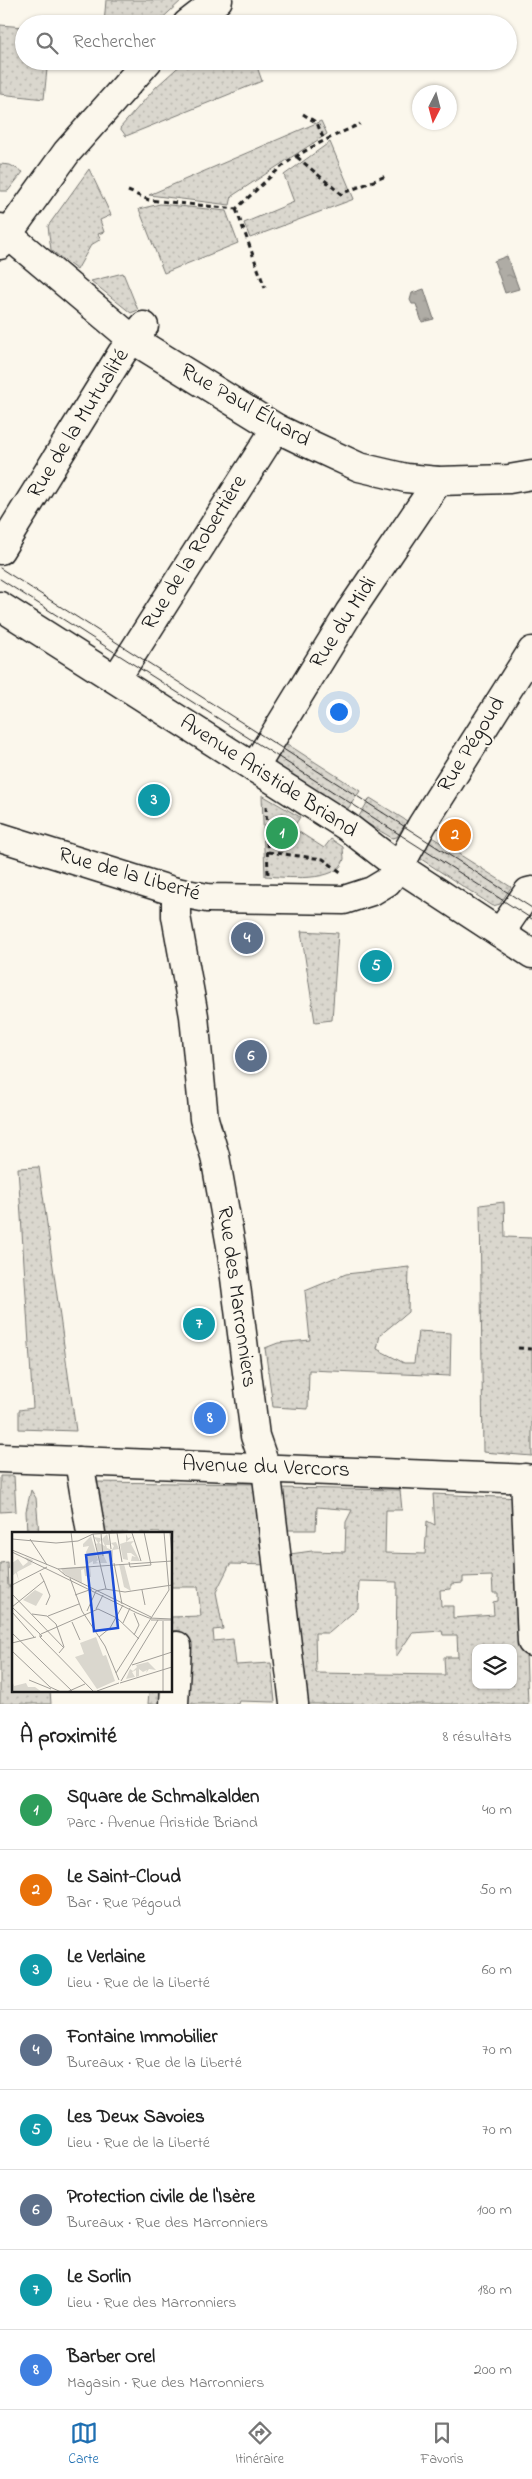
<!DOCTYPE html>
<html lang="fr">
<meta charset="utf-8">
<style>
body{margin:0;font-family:"Indie Flower",sans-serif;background:#f2f2f2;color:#222}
.controls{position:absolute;right:15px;bottom:15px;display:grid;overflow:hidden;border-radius:10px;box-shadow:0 1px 4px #0004}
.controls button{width:45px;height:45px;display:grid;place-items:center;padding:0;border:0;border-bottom:1px solid #e0e0e0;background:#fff;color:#222;font:25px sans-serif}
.compass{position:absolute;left:412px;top:85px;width:45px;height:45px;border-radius:50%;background:#fff;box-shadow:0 1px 4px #0004;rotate:186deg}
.you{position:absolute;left:338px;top:711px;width:18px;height:18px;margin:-12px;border:4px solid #fff;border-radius:50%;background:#1a73e8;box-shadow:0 0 0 8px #1a73e833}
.badge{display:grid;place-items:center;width:32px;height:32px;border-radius:50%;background:#1f6fb2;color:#fff;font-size:16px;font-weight:700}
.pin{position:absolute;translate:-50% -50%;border:2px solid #fff;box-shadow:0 1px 5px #0006}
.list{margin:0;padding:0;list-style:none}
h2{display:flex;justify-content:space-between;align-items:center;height:65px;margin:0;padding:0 20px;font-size:21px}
h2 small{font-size:16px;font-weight:400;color:#767676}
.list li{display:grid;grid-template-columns:32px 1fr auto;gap:15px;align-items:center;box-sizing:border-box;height:80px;padding:0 20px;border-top:1px solid #e0e0e0}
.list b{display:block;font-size:19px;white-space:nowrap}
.list p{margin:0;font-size:16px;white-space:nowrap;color:#767676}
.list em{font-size:16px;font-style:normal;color:#767676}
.icon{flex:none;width:28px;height:28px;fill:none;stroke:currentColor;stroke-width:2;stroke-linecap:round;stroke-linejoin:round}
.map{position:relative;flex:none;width:532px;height:1704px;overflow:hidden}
.search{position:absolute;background:#fff;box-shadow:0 1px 4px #0004;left:15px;right:15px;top:15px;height:55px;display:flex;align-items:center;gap:12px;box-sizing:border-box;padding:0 18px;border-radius:28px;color:#767676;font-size:19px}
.sheet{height:705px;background:#fff}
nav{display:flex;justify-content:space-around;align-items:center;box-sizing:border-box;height:70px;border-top:1px solid #e0e0e0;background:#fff;font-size:14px;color:#767676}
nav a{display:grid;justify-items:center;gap:2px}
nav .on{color:#1f6fb2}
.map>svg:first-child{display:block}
</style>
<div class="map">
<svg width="532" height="1704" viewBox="0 0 532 1704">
<defs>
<pattern id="grass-dots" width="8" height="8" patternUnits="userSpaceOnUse" patternTransform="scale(1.25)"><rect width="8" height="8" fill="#dad7ce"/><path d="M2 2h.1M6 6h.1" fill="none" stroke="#bab8b0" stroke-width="1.8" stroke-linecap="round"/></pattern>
<pattern id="water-ripples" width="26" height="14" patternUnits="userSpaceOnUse" patternTransform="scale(1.25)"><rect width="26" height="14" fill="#afaca5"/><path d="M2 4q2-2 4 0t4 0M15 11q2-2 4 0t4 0" fill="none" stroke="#96938d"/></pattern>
</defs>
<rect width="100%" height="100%" fill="#fbf7ec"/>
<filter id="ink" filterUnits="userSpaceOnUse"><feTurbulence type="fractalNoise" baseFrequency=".02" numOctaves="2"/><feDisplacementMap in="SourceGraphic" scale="10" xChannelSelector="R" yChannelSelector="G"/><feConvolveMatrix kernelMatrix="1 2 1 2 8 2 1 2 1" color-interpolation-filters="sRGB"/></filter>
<g filter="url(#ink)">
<g fill="url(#grass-dots)" stroke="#7b7a75" fill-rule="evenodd">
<polygon points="106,0 182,0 156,24 104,24"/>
<polygon points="0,25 24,27 24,61 69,61 47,69 44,99 0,94"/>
<polygon points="185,61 255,61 262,81 126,136 120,128 156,87"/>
<polygon points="321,121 327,134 232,196 230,205 149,195"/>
<polygon points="330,142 354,199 250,238 244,223 294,202 284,175"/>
<polygon points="0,164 10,165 23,172 8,191 0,191"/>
<polygon points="89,169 111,215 100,220 104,232 98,234 101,239 91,245 77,270 51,250 48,226"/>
<polygon points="160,204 226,211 238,243 164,273 139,209"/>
<polygon points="123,273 138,310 131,313 91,281"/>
<polygon points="284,742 360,791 347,810 277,768 274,759"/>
<path d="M 262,795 L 300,817 L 293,828 L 324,848 L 331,839 L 343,847 C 343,851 344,856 344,859 C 339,884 282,877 265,876 Z"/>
<polygon points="370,798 407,821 397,837 392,838 358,818"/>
<polygon points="427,834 511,887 500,904 493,906 418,857"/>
<polygon points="301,931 338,933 332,1020 315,1022"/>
<polygon points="39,1167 76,1431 19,1429 19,1410 33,1408 18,1168"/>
<polygon points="504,1202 505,1237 532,1238 532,1456 483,1452 480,1205"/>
<polygon points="409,1267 408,1312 380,1335 377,1349 404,1363 414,1363 418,1331 451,1333 450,1376 309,1370 308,1409 273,1407 265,1348 278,1343 310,1340 305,1291 346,1274"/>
<polygon points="0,1476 14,1476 16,1511 0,1512"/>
<polygon points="92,1482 260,1484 271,1565 230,1564 216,1592 223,1629 213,1630 214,1641 233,1639 236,1665 271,1663 275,1702 239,1701 238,1704 177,1704 180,1630 171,1631 171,1617 201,1616 198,1587 171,1587 171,1533 97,1533"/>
<path d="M 278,1488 L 400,1490 L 402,1510 L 386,1510 L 385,1553 L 425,1554 L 427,1521 L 435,1525 L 433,1494 L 520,1498 L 528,1704 L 308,1704 L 290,1554 L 312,1551 L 345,1552 L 346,1522 L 352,1510 L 317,1507 L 316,1530 L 285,1530 ZM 492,1576 L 493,1593 L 498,1593 L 498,1601 L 493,1602 L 494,1615 L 453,1618 L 453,1606 L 441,1606 L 440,1590 L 451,1589 L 451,1584 L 463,1583 L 463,1577 ZM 359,1581 L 397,1582 L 396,1657 L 412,1633 L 442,1631 L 443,1635 L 457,1635 L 458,1657 L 444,1657 L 445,1675 L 316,1673 L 315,1633 L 329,1633 L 358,1608 ZM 476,1648 L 513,1648 L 513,1685 L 476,1685 Z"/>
<polygon points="31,1490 36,1498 39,1533 27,1533 26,1511"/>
<polygon points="7,1562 8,1586 14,1586 14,1690 50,1690 51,1704 0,1704 0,1563"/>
<polygon points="149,1690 169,1690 168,1704 148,1704"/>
</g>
<g fill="url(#water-ripples)" stroke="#74726e">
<polygon points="507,256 519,289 505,293 494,261"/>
<polygon points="424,289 434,319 422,322 416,304 412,304 410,300 412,293"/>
</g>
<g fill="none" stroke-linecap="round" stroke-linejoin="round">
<g stroke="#1c1c1c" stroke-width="31">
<g id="minor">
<polyline points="187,24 218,0"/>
<polyline points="0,228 132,339 276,428 305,442 359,467 406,478 438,481 509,479 532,475"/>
<polyline points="0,245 67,152 148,61"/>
<polyline points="0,550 122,353 144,326"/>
<polyline points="0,606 346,826 399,867 532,954"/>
<polyline points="116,679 276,428"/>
<polyline points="254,768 349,613 438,481"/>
<polyline points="0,837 176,892 207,898 344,900 372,891 387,882 399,867 422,825 532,651"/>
<polyline points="176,892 176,916 194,1016 204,1119 215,1156 231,1246 255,1436 266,1468 294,1704"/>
<polyline points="500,933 528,892 532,891"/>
<polyline points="0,1458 532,1479"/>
<polyline points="79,1461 91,1533"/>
<polyline points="525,1478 532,1642"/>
<polyline points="174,1704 177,1646"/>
</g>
</g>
<g stroke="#1c1c1c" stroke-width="3" stroke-dasharray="5 4" stroke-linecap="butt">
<polyline points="303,114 317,123 324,140"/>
<polyline points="297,157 341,194 386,176"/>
<path d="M 128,191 L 149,200 L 236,209 C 250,196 264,182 279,169 C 303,149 332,137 360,124"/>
<polyline points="236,209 265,288"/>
<polyline points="266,806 268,875"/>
<polyline points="268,852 323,859 342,873"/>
<polyline points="518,1348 532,1349"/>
</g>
<use href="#minor" stroke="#fbf7ec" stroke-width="28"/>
<g stroke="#1c1c1c" stroke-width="1">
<polyline points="0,568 532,908"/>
<polyline points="0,579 532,919"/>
</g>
</g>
</g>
<g text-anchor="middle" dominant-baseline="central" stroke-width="4" stroke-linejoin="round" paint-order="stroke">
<g font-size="22" fill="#1c1c1c" stroke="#fbf7ec">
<text transform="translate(245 406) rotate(30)">Rue Paul Éluard</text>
<text transform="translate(79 424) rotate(-58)">Rue de la Mutualité</text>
<text transform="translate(195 553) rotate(-58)">Rue de la Robertière</text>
<text transform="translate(344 623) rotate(-57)">Rue du Midi</text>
<text transform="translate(472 745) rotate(-58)">Rue Pégoud</text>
<text transform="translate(268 777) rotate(33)">Avenue Aristide Briand</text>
<text transform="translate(129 875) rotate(16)">Rue de la Liberté</text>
<text transform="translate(236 1297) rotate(82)">Rue des Marronniers</text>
<text transform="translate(266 1468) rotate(2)">Avenue du Vercors</text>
</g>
</g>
<g transform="translate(12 1532)">
<rect width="160" height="160" fill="#fbf7ec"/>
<path d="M 95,2 L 98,13 L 94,13 L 95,16 L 100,18 L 102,14 L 99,11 L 104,10 L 107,17 L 101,18 L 101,30 L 98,30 L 95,19 L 91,22 L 95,31 L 88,31 L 84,12 L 86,11 L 82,5 L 88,6 L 88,3 L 89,8 L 87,11 L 93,14 L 90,7 ZM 114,2 L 116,6 L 120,5 L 114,10 L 122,9 L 119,12 L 128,29 L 119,29 L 120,24 L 124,25 L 119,21 L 115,21 L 116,28 L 111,27 L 108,12 L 114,10 ZM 79,4 L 86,28 L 84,30 L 87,31 L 81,32 L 81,29 L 76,32 L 74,20 L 77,14 L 71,15 L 71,12 ZM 13,25 L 21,28 L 19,32 L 22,31 L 5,40 L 7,49 L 4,41 L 0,44 L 0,31 L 6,27 L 11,34 L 16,30 ZM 107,32 L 112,32 L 119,59 L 112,55 ZM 78,34 L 79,45 L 73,44 L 72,37 L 69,38 L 70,51 L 51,41 L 49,36 ZM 23,58 L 31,62 L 24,74 L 11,68 ZM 136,130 L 144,138 L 137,137 L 134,141 L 135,138 L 131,140 L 127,137 L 127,144 L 124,145 L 124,138 L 120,140 L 123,145 L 114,147 L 118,137 L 121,139 L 125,135 L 124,133 Z" fill="#dad7ce"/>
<path d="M 0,148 L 2,154 L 14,151 L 16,155 L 23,155 L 30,160 L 0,160 Z" fill="#dad7ce"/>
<path d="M 84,105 L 91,124 L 94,123 L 103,149 L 85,157 L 63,125 L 72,122 L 68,111 Z" fill="#dad7ce"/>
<path fill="none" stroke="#a29f99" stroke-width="1" d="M 59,0 L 63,33M 158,0 L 160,25M 89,1 L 91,24M 97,1 L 99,17M 105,1 L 110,30M 120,1 L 129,29M 81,2 L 94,57M 0,7 L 44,11 L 66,9 L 81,2 L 125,0M 18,7 L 35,33M 0,18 L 46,37 L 53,43 L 139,85M 0,20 L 125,81 L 137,86 L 160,87M 117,30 L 118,35 L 139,33 L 132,0M 102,31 L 110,72M 46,37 L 160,29M 58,46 L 70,79 L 93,114 L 107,148M 32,49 L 38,64 L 34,73M 0,53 L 35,35M 130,58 L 133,73M 84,59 L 93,57 L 113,60 L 160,53M 0,62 L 52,116M 63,63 L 80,57M 0,75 L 32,49 L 28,41M 0,75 L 28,102M 84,77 L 91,63M 75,79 L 84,59M 0,80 L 22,105M 122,81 L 127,93 L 122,103M 20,82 L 35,84 L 44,92 L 52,115 L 47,121M 36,84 L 67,72M 139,88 L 160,88M 60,90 L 68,108M 111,91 L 118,76M 0,101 L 60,159M 29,102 L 86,77 L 105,86 L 127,107M 28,105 L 28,102 L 30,104 L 28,105 L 82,160M 87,105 L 98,96 L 111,73M 0,111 L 24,105M 0,119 L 38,155 L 49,160M 120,133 L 160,120M 104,141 L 157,58 L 152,0M 17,148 L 39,157M 109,149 L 146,88M 108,151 L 160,135M 85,159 L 107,151M 55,160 L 73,152M 151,160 L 151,89"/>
<path fill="#1d4ed8" fill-opacity="0.15" stroke="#1d4ed8" stroke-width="2.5" d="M 98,20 L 106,96 L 82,99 L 74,23 Z"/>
<rect width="160" height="160" fill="none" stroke="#1c1c1c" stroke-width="2.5"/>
</g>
</svg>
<div class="controls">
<button><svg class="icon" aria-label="layers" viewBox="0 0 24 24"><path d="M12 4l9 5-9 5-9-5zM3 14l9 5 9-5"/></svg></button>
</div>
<svg class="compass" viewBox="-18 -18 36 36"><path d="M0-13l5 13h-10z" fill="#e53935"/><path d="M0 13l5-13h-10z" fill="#767676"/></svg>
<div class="you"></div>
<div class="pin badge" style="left:282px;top:833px;background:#2e9e5b">1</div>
<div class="pin badge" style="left:455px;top:835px;background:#e8710a">2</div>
<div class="pin badge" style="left:154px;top:800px;background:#0f9aa8">3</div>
<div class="pin badge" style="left:247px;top:938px;background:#5c6f8a">4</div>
<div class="pin badge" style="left:376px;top:966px;background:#0f9aa8">5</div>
<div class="pin badge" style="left:251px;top:1056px;background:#5c6f8a">6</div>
<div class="pin badge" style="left:199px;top:1324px;background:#0f9aa8">7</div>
<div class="pin badge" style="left:210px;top:1418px;background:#3f7fe0">8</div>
<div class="search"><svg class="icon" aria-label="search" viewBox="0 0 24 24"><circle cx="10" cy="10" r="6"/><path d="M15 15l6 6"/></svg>Rechercher</div>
</div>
<section class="sheet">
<h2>À proximité<small>8 résultats</small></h2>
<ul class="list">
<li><span class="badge" style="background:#2e9e5b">1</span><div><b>Square de Schmalkalden</b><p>Parc · Avenue Aristide Briand</p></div><em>40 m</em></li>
<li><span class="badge" style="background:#e8710a">2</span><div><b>Le Saint-Cloud</b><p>Bar · Rue Pégoud</p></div><em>50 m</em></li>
<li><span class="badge" style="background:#0f9aa8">3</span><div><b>Le Verlaine</b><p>Lieu · Rue de la Liberté</p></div><em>60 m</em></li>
<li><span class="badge" style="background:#5c6f8a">4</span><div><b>Fontaine Immobilier</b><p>Bureaux · Rue de la Liberté</p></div><em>70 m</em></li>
<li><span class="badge" style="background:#0f9aa8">5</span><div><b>Les Deux Savoies</b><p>Lieu · Rue de la Liberté</p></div><em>70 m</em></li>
<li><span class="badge" style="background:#5c6f8a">6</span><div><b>Protection civile de l'Isère</b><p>Bureaux · Rue des Marronniers</p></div><em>100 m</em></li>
<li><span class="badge" style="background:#0f9aa8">7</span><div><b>Le Sorlin</b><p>Lieu · Rue des Marronniers</p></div><em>180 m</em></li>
<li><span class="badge" style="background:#3f7fe0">8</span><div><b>Barber Orel</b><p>Magasin · Rue des Marronniers</p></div><em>200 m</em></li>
</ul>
</section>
<nav>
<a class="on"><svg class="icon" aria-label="map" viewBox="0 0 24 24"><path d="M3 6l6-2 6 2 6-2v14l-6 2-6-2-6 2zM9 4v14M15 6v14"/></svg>Carte</a>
<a><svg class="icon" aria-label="directions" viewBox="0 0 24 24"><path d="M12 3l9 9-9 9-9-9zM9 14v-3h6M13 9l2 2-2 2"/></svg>Itinéraire</a>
<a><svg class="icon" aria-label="saved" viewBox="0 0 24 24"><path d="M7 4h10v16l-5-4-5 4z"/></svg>Favoris</a>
</nav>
